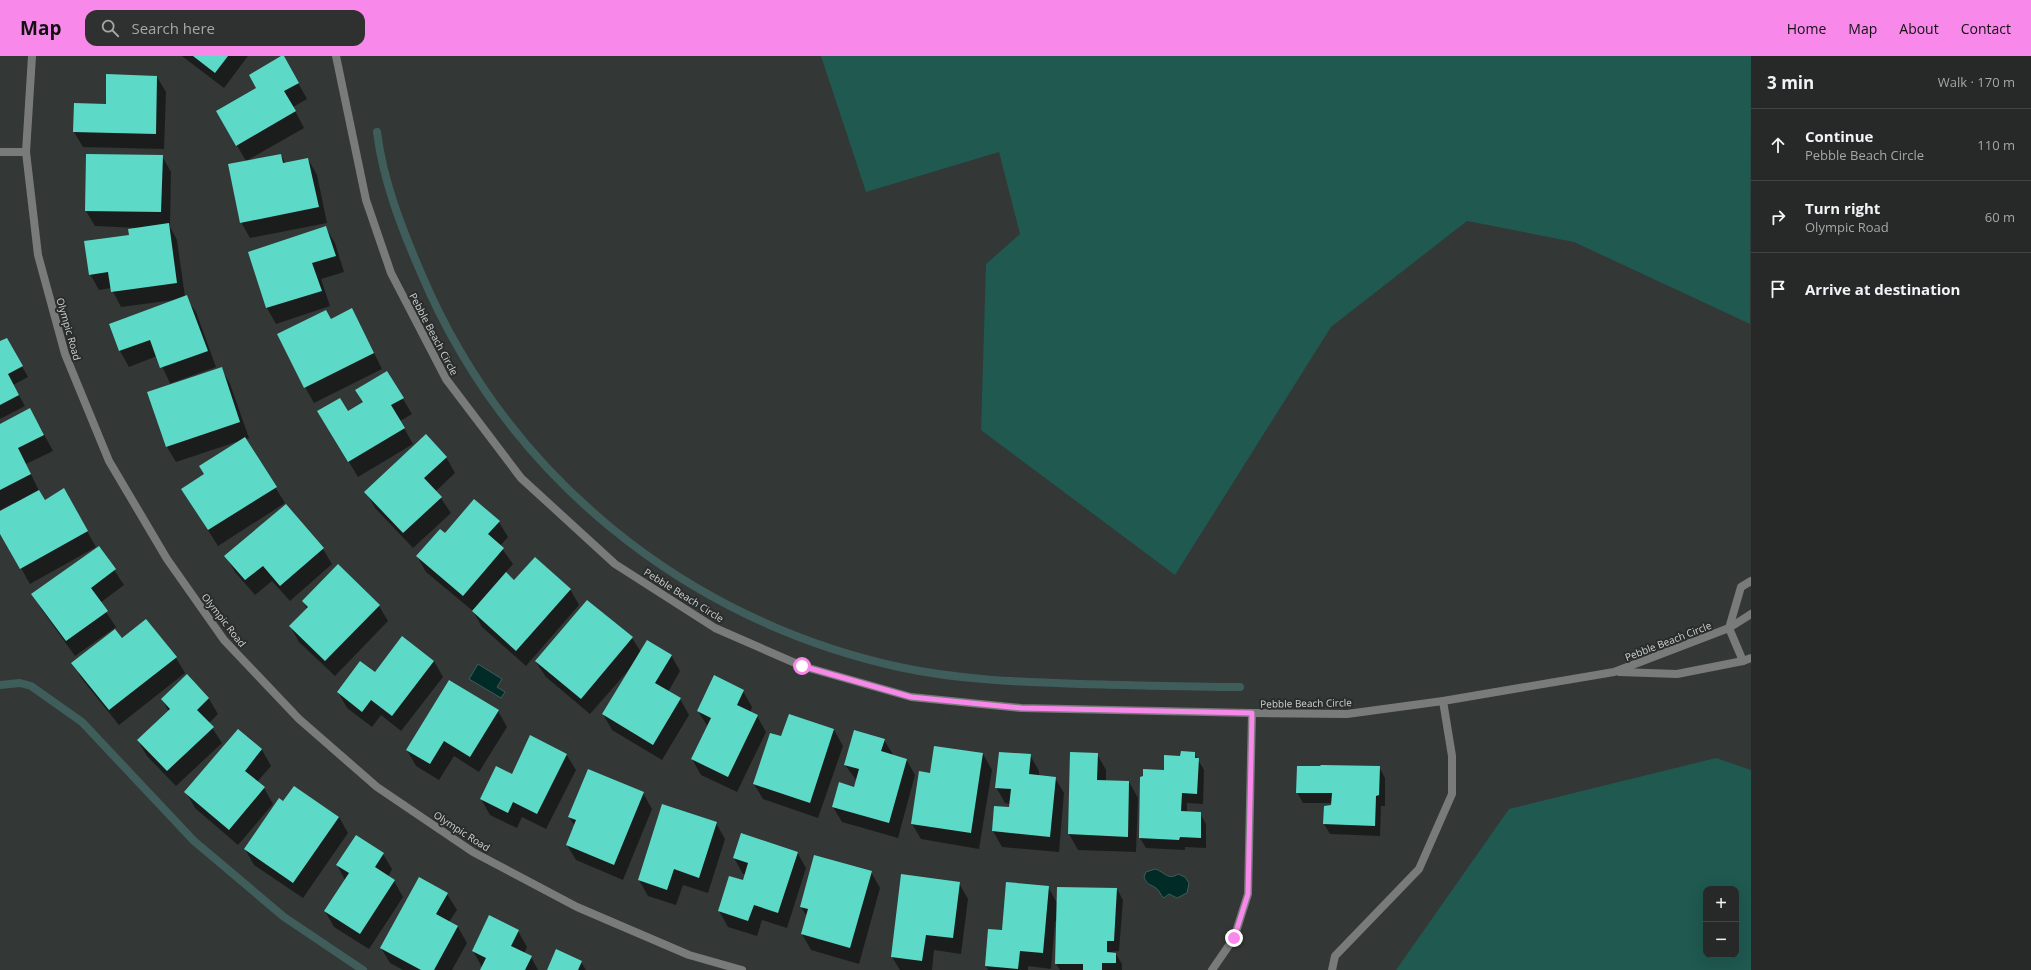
<!DOCTYPE html>
<meta charset="utf-8">
<style>
body{margin:0;font-family:"Open Sans",sans-serif;background:#2e3130;color:#f1f3f6}
.controls{position:absolute;right:12px;bottom:12px;display:grid;overflow:hidden;border-radius:8px;box-shadow:0 4px 16px #0002}
.controls button{width:36px;height:36px;display:grid;place-items:center;padding:0;border:0;border-bottom:1px solid #424545;background:#262928;color:#f1f3f6;font:20px sans-serif}
.stop{position:absolute;width:12px;height:12px;margin:-9px;border:3px solid #f888ea;border-radius:50%;background:#fff}
.stop.end{background:#f888ea;border-color:#fff;box-shadow:0 1px 4px #0008}
.list{margin:0;padding:0;list-style:none}
h2{display:flex;justify-content:space-between;align-items:center;height:52px;margin:0;padding:0 16px;font-size:17px}
h2 small{font-size:13px;font-weight:400;color:#a4a6a8}
.list li{display:grid;grid-template-columns:26px 1fr auto;gap:12px;align-items:center;box-sizing:border-box;height:72px;padding:0 16px;border-top:1px solid #424545}
.list b{display:block;font-size:15px;white-space:nowrap}
.list p{margin:0;font-size:13px;white-space:nowrap;color:#a4a6a8}
.list em{font-size:13px;font-style:normal;color:#a4a6a8}
.icon{flex:none;width:22px;height:22px;fill:none;stroke:currentColor;stroke-width:2;stroke-linecap:round;stroke-linejoin:round}
.map{position:relative;flex:none;width:1751px;height:914px;overflow:hidden}
header{display:flex;align-items:center;gap:24px;box-sizing:border-box;height:56px;padding:0 20px;background:#f888ea;color:#111}
header strong{font-size:19px}
nav{display:flex;gap:22px;margin-inline-start:auto;font-size:14px}
.search{width:280px;height:36px;background:#2e3130;display:flex;align-items:center;gap:10px;box-sizing:border-box;padding:0 14px;border-radius:12px;color:#a4a6a8;font-size:15px}
main{display:flex}
aside{flex:1;background:#262928}
.map>svg:first-child{display:block}
</style>
<header>
<strong>Map</strong>
<div class="search"><svg class="icon" aria-label="search" viewBox="0 0 24 24"><circle cx="10" cy="10" r="6"/><path d="M15 15l6 6"/></svg>Search here</div>
<nav><a>Home</a><a>Map</a><a>About</a><a>Contact</a></nav>
</header>
<main>
<div class="map">
<svg width="1751" height="914" viewBox="0 0 1751 914">
<rect width="100%" height="100%" fill="#333736"/>
<g fill="#1f5950" fill-rule="evenodd">
<polygon points="821,0 1751,0 1750,268 1574,186 1467,165 1331,271 1175,519 981,374 986,208 1020,178 999,96 866,136"/>
<path d="M 1716,702 L 1751,714 L 1751,914 L 1396,914 L 1509,753 ZM 1706,833 L 1736,833 L 1736,899 L 1706,899 Z"/>
</g>
<g fill="#012b26" stroke="#3f5d5a">
<polygon points="478,608 502,623 497,631 505,636 501,642 469,623"/>
<path d="M 1155,813 C 1165,816 1168,825 1178,818 L 1185,821 L 1189,827 L 1187,837 L 1177,842 L 1169,838 L 1164,842 C 1160,839 1160,835 1156,832 C 1150,828 1147,829 1144,821 L 1146,816 Z"/>
</g>
<g fill="#0007">
<polygon points="182,0 248,0 224,32"/>
<polygon points="283,0 307,43 293,51 304,72 246,105 217,55 257,32"/>
<polygon points="157,21 166,36 164,93 83,91 74,76 107,49"/>
<polygon points="281,99 286,108 308,103 317,119 327,167 250,182 241,166"/>
<polygon points="162,100 171,116 170,171 177,184 185,241 196,256 216,311 171,327 171,329 221,312 230,328 249,382 245,383 285,447 218,490 192,449 205,419 239,385 176,406 167,391 171,329 157,300 129,311 120,295 110,268 174,244 121,251 111,232 99,234 90,218 138,172 95,170 86,155"/>
<polygon points="326,172 335,187 344,216 321,223 330,250 276,268 267,252 249,197"/>
<polygon points="331,264 360,269 382,313 314,347 305,331"/>
<polygon points="7,283 28,321 13,329 25,350 0,363 0,286"/>
<polygon points="403,343 412,358 400,365 413,388 358,421 328,371"/>
<polygon points="0,369 39,369 53,395 26,408 44,445 64,434 96,491 30,528 0,475 0,457 15,448 14,447 0,454"/>
<polygon points="446,401 455,417 436,435 451,457 413,492 375,452 366,436"/>
<polygon points="499,466 508,481 500,490 513,508 505,517 515,525 570,533 579,549 526,610 482,571 473,555 426,516 417,500 445,478"/>
<polygon points="99,491 124,529 100,547 116,571 75,600 42,554 33,539"/>
<polygon points="323,493 332,508 290,545 272,525 255,539 235,516 226,500"/>
<polygon points="338,510 379,550 388,565 335,620 299,586 290,570 307,553 303,545"/>
<polygon points="632,582 641,596 671,599 680,615 668,636 680,643 689,659 662,704 612,674 603,658 633,609 590,658 546,621 536,606"/>
<polygon points="122,584 176,602 185,617 119,669 82,623 73,608"/>
<polygon points="434,605 443,621 401,675 381,659 372,671 347,652 338,636 375,617"/>
<polygon points="187,620 209,643 218,658 209,667 222,687 176,730 147,700 138,685 169,656 162,643"/>
<polygon points="743,635 752,651 750,657 757,660 766,676 737,736 701,719 692,703 708,671 698,655"/>
<polygon points="498,655 507,671 479,716 454,700 439,724 416,710 407,694"/>
<polygon points="238,674 262,694 271,710 257,726 264,732 273,748 238,789 195,752 186,736"/>
<polygon points="834,674 843,690 818,762 763,743 754,728 781,682"/>
<polygon points="884,684 894,700 906,703 915,719 898,782 842,766 833,751 855,732 857,725 845,709"/>
<polygon points="1071,697 1097,698 1106,714 1106,726 1129,726 1138,742 1136,796 1078,794 1069,778"/>
<polygon points="1194,697 1204,714 1203,748 1187,747 1187,756 1200,757 1206,768 1206,792 1185,791 1185,794 1146,792 1140,782 1165,715 1181,701"/>
<polygon points="566,698 576,714 546,773 522,761 517,772 490,759 481,743 512,719"/>
<polygon points="983,698 992,714 979,793 921,783 912,768 931,718"/>
<polygon points="1030,699 1039,715 1039,720 1055,722 1064,737 1059,796 1002,791 993,775 995,751 1010,752 1010,748 1005,747 996,731"/>
<polygon points="1379,711 1385,722 1385,750 1381,750 1380,780 1330,778 1324,768 1332,747 1303,747 1297,736"/>
<polygon points="295,731 339,761 348,777 303,842 254,809 245,793"/>
<polygon points="643,737 652,753 623,824 576,804 567,789 575,770 569,761"/>
<polygon points="716,767 725,783 708,837 683,829 676,849 648,840 639,824"/>
<polygon points="797,796 806,812 787,872 762,864 757,880 728,871 719,855 743,825 746,818 743,818 734,802"/>
<polygon points="383,798 392,813 388,821 394,825 403,841 369,893 334,871 325,855 345,824 337,809"/>
<polygon points="871,816 880,832 859,908 811,894 802,878 807,861 801,851"/>
<polygon points="959,827 968,843 961,898 934,894 932,914 900,914 892,901"/>
<polygon points="1048,831 1057,847 1117,833 1123,844 1119,895 1109,896 1109,897 1116,898 1122,908 1122,914 1060,914 1056,908 1057,866 1055,865 1051,913 1028,910 1028,914 988,914 986,910 989,874 1002,875"/>
<polygon points="447,838 457,854 449,866 458,871 467,887 452,914 403,914 390,907 381,892"/>
<polygon points="518,875 527,891 524,898 531,901 538,914 481,914 482,911 473,895"/>
<polygon points="581,906 586,914 548,914"/>
</g>
<g fill="none" stroke-linecap="round" stroke-linejoin="round">
<g stroke="#3f5d5a" stroke-width="8">
<path d="M 377,76 C 383,125 402,173 421,217 C 507,420 685,564 899,611 C 959,624 1019,626 1080,628 C 1133,629 1186,631 1240,631"/>
<polyline points="0,629 20,627 31,630 82,666 194,785 284,861 363,914"/>
</g>
</g>
<g fill="#5cdac7">
<polygon points="193,0 228,0 215,17"/>
<polygon points="281,0 284,0 299,27 284,35 296,55 236,90 216,55 256,32 249,19"/>
<polygon points="106,18 157,20 156,78 73,76 74,47 106,48"/>
<polygon points="86,98 163,99 161,156 85,155"/>
<polygon points="281,98 283,107 308,102 319,151 240,167 228,108"/>
<polygon points="169,167 177,227 111,236 108,216 89,219 84,185 129,179 128,173"/>
<polygon points="326,170 336,200 312,207 322,235 266,252 248,196"/>
<polygon points="187,239 208,295 160,312 150,284 119,295 109,268"/>
<polygon points="352,252 374,297 304,332 277,278 326,254 331,263"/>
<polygon points="7,282 23,310 8,318 19,339 0,349 0,285"/>
<polygon points="222,311 240,366 166,391 147,336"/>
<polygon points="387,315 404,342 391,349 405,372 348,406 317,355 340,342 348,355 363,346 355,334"/>
<polygon points="30,352 44,379 18,392 31,418 0,434 0,368"/>
<polygon points="426,378 447,401 424,422 442,441 403,477 364,436"/>
<polygon points="245,381 277,431 208,474 181,433 204,418 199,410"/>
<polygon points="64,432 88,475 20,513 0,478 0,455 39,434 45,444"/>
<polygon points="474,443 500,465 488,478 504,492 463,540 416,500 440,473 445,477"/>
<polygon points="286,448 324,492 280,530 263,510 245,524 224,500"/>
<polygon points="99,490 116,513 91,532 108,555 66,585 31,538"/>
<polygon points="535,501 571,533 516,595 472,555 506,516 514,524"/>
<polygon points="338,508 380,549 325,605 289,570 308,551 302,545"/>
<polygon points="587,544 633,581 581,643 535,605"/>
<polygon points="146,563 177,601 109,654 71,607 115,573 122,582"/>
<polygon points="402,580 434,605 392,660 371,644 362,656 337,636 360,605 375,616"/>
<polygon points="647,584 672,599 655,627 681,642 653,689 602,658"/>
<polygon points="187,618 209,642 197,654 214,671 167,715 137,684 170,653 161,643"/>
<polygon points="714,619 744,634 737,649 758,659 728,721 691,703 711,662 697,655"/>
<polygon points="449,624 499,654 470,701 444,685 430,708 406,694"/>
<polygon points="789,658 834,673 810,747 753,728 770,677 781,680"/>
<polygon points="238,673 262,693 245,715 265,731 229,774 184,736"/>
<polygon points="854,674 885,683 881,695 907,703 889,767 832,751 839,726 854,731 859,713 844,709"/>
<polygon points="530,679 567,698 537,758 513,746 508,757 480,743 496,710 512,718"/>
<polygon points="934,690 983,697 971,777 911,768 919,715 930,717"/>
<polygon points="1181,695 1195,696 1195,702 1199,702 1197,738 1182,737 1181,755 1201,756 1201,782 1180,781 1179,784 1139,782 1140,721 1143,720 1143,713 1164,714 1164,699 1180,700"/>
<polygon points="999,696 1031,698 1029,718 1056,721 1050,781 992,775 994,750 1009,751 1011,733 995,732"/>
<polygon points="1070,696 1098,697 1097,724 1129,725 1128,781 1068,778"/>
<polygon points="1321,709 1380,710 1379,739 1376,740 1375,770 1323,768 1324,750 1331,749 1332,737 1296,737 1297,710 1320,710"/>
<polygon points="588,713 644,736 614,809 566,789 576,764 568,761"/>
<polygon points="294,730 339,761 293,827 244,793 279,742 283,745"/>
<polygon points="662,748 717,766 699,822 674,813 667,834 638,824"/>
<polygon points="741,777 798,796 778,857 754,849 748,865 718,855 729,820 743,824 748,807 733,802"/>
<polygon points="356,779 384,797 375,811 395,824 360,878 324,855 349,817 336,809"/>
<polygon points="814,799 872,815 850,892 801,878 808,853 800,851"/>
<polygon points="901,818 960,826 953,882 926,879 922,905 891,901"/>
<polygon points="419,821 448,837 436,858 458,870 434,914 421,914 380,892"/>
<polygon points="1006,826 1049,830 1043,897 1020,895 1018,913 985,910 988,873 1002,874"/>
<polygon points="1057,831 1117,832 1114,885 1107,885 1107,896 1116,897 1116,907 1102,907 1102,914 1083,914 1083,908 1055,908"/>
<polygon points="489,859 519,874 511,890 532,900 525,914 480,914 486,902 472,895"/>
<polygon points="556,893 582,905 578,914 547,914"/>
</g>
<g fill="none" stroke-linecap="round" stroke-linejoin="round">
<polyline stroke="#797b7b" stroke-width="8" points="1332,914 1335,900 1419,813 1452,738 1452,700 1443,645"/>
<g stroke="#797b7b" stroke-width="8">
<polyline points="32,0 26,96 38,199 65,298 109,405 167,503 224,584 299,663 377,731 473,796 577,851 689,899 742,914"/>
<polyline points="336,0 366,144 391,217 446,323 521,422 615,508 715,572 802,610 911,641 1021,652 1252,657 1347,658 1443,645 1614,616 1729,572 1751,558"/>
<polyline points="0,96 26,96"/>
<polyline points="1743,605 1729,572 1741,531 1751,525"/>
<polyline points="1619,616 1677,618 1743,605 1751,602"/>
<polyline points="1212,914 1234,882 1248,838 1252,657"/>
</g>
</g>
<g fill="none" stroke-linecap="round" stroke-linejoin="round">
<polyline stroke="#f888ea" stroke-width="5" points="802,610 911,641 1021,652 1252,657 1248,838 1234,882"/>
</g>
<g text-anchor="middle" dominant-baseline="central" stroke-width="4" stroke-linejoin="round" paint-order="stroke">
<g font-size="10" fill="#d0d3d3" stroke="#292d2c">
<text transform="translate(69 273) rotate(74)">Olympic Road</text>
<text transform="translate(434 278) rotate(62)">Pebble Beach Circle</text>
<text transform="translate(684 539) rotate(32)">Pebble Beach Circle</text>
<text transform="translate(224 564) rotate(52)">Olympic Road</text>
<text transform="translate(1668 585) rotate(-21)">Pebble Beach Circle</text>
<text transform="translate(1306 647) rotate(-1)">Pebble Beach Circle</text>
<text transform="translate(462 775) rotate(33)">Olympic Road</text>
</g>
</g>
</svg>
<div class="controls">
<button>+</button>
<button>−</button>
</div>
<div class="stop" style="left:802px;top:610px"></div>
<div class="stop end" style="left:1234px;top:882px"></div>
</div>
<aside>
<h2>3 min<small>Walk · 170 m</small></h2>
<ul class="list">
<li><svg class="icon" aria-label="ahead" viewBox="0 0 24 24"><path d="M12 20V5M6 11l6-6 6 6"/></svg><div><b>Continue</b><p>Pebble Beach Circle</p></div><em>110 m</em></li>
<li><svg class="icon" aria-label="right" viewBox="0 0 24 24"><path d="M7 20v-9h11M14 6l5 5-5 5"/></svg><div><b>Turn right</b><p>Olympic Road</p></div><em>60 m</em></li>
<li><svg class="icon" aria-label="arrive" viewBox="0 0 24 24"><path d="M6 21V4h12l-3 4 3 4H6"/></svg><div><b>Arrive at destination</b></div></li>
</ul>
</aside>
</main>
